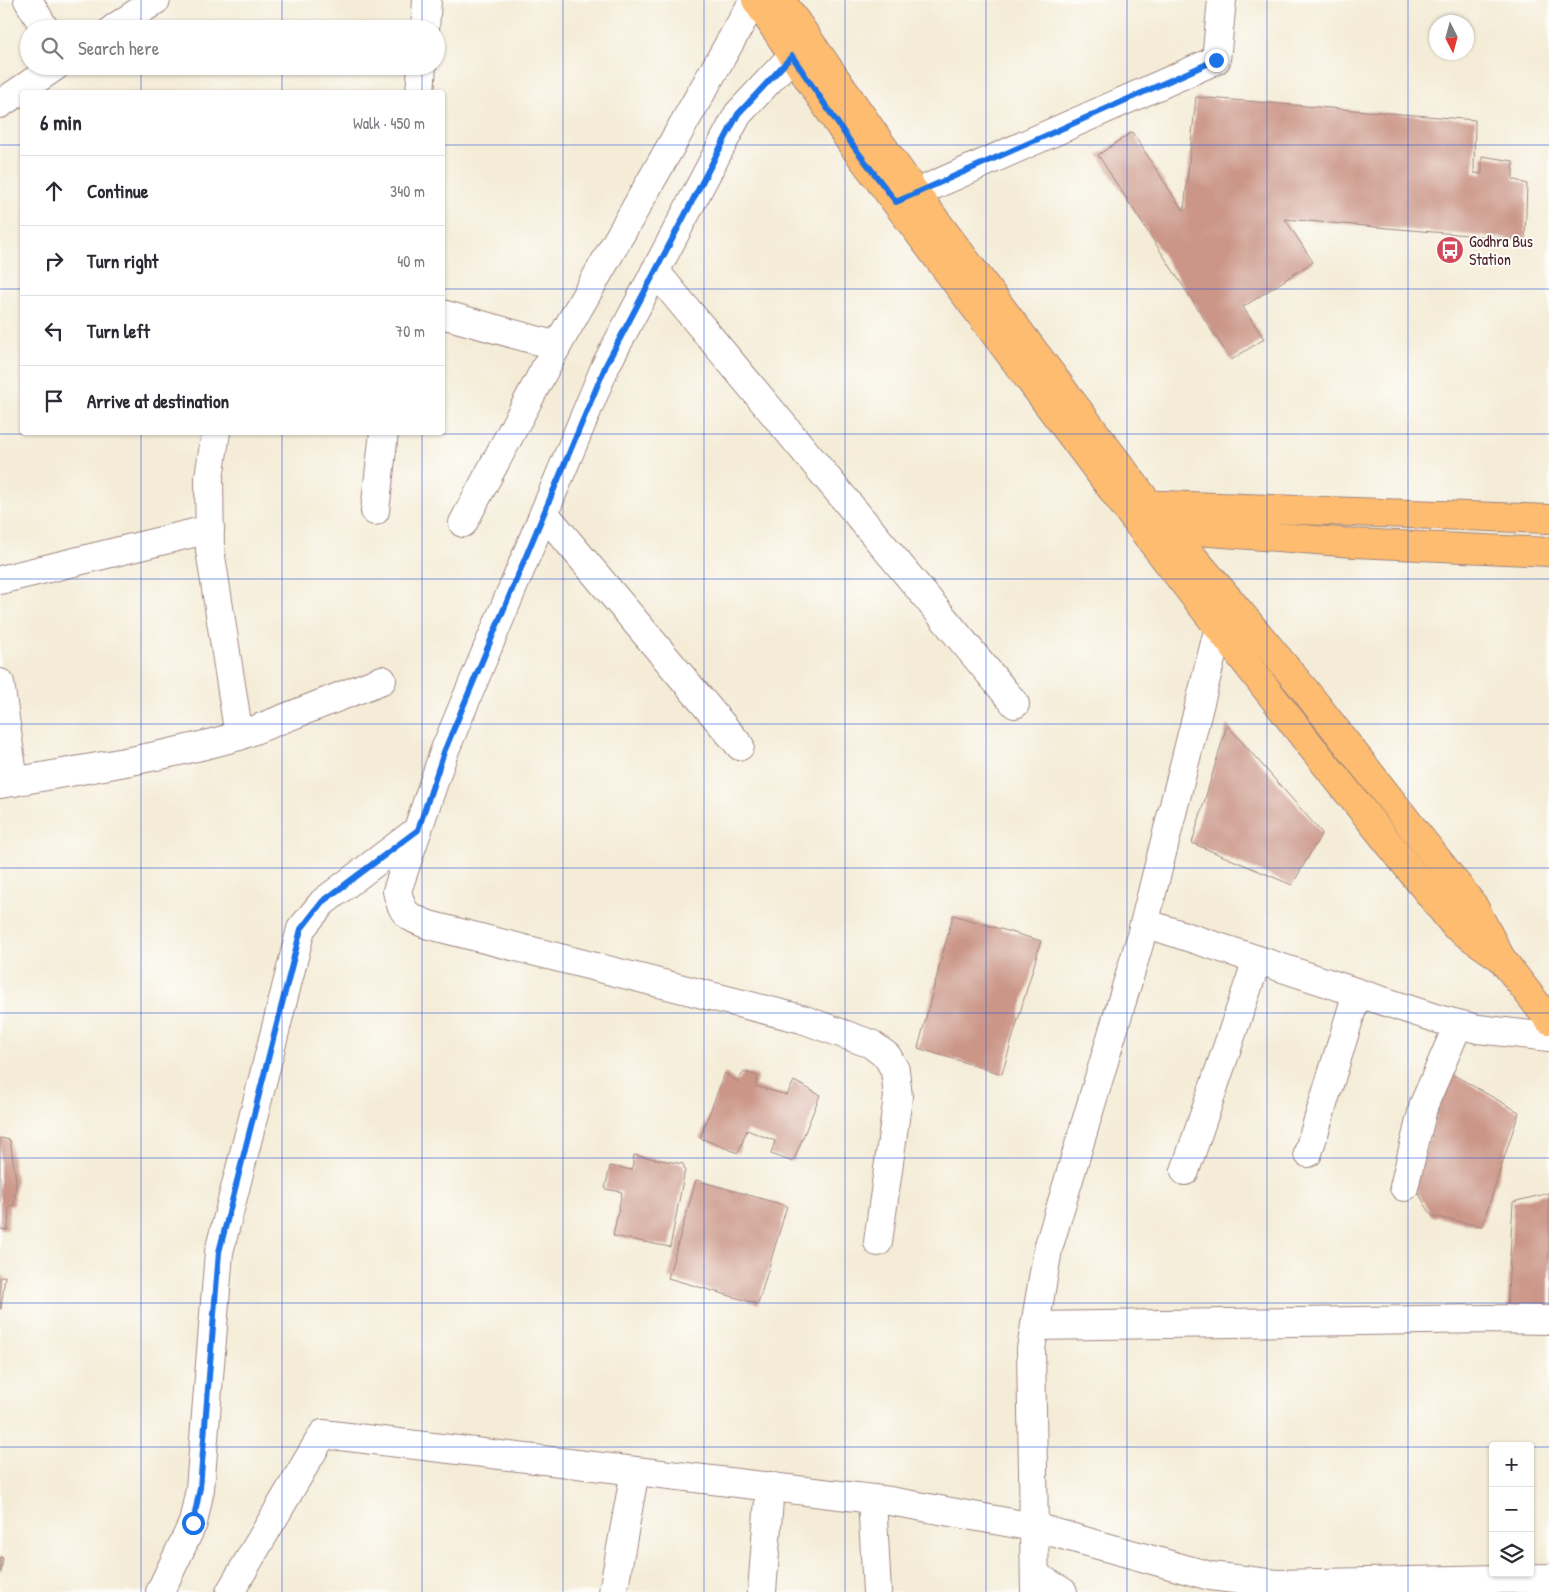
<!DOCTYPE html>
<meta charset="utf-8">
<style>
body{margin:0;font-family:"Patrick Hand",sans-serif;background:#f7f7f7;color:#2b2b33}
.controls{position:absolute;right:15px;bottom:15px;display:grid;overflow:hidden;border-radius:5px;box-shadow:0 1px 4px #0004}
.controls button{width:45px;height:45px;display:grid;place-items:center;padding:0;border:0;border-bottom:1px solid #e1e1e2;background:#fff;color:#2b2b33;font:25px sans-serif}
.compass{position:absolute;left:1429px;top:15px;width:45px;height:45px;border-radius:50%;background:#fff;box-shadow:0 1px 4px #0004;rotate:174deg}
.stop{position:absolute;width:15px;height:15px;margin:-11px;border:4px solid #1a73e8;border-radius:50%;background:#fff}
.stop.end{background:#1a73e8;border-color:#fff;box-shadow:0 1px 5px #0008}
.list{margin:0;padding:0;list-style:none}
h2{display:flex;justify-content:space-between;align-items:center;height:65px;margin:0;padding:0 20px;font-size:21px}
h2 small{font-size:16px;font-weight:400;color:#7c7c81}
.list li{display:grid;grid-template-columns:32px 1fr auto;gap:15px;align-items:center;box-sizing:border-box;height:70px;padding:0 20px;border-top:1px solid #e1e1e2}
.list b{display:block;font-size:19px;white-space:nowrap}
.list em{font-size:16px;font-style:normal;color:#7c7c81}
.icon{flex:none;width:28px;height:28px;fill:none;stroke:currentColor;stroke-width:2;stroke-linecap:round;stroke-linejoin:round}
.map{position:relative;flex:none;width:1549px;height:1592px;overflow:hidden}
.search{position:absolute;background:#fff;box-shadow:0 1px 4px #0004;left:20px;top:20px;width:425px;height:55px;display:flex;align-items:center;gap:12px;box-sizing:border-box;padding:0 18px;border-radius:28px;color:#7c7c81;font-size:19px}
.panel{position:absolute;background:#fff;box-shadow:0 1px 4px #0004;left:20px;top:90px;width:425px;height:345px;border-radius:5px}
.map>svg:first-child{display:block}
</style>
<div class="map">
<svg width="1549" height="1592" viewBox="0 0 1549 1592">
<rect width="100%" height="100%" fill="#fdfcf7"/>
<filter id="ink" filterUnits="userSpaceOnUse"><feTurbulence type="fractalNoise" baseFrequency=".02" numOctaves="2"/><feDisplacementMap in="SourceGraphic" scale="10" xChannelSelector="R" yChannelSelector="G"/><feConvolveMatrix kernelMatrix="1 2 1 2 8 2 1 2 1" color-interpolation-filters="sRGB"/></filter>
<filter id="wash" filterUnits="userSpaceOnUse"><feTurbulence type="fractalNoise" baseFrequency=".0096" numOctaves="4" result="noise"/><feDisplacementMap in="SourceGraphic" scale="20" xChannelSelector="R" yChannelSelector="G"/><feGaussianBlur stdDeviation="1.12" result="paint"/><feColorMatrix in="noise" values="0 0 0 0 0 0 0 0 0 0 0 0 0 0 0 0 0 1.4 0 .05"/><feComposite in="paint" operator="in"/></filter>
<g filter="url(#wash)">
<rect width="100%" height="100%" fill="#f4ecd7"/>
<g id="blocks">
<g fill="#cb9688">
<polygon points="1196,97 1475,120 1474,173 1482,174 1482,156 1513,161 1513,179 1527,184 1525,240 1285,219 1313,262 1243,307 1264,339 1231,360 1098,155 1132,132 1180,206 1184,210"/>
<polygon points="1227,725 1322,833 1292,885 1192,843"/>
<polygon points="953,915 1041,941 1002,1074 918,1048"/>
<polygon points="744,1072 758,1076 755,1086 787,1095 794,1081 820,1095 793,1162 771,1154 775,1141 747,1130 738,1153 700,1138 725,1073 737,1082"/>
<polygon points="1450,1073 1519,1112 1482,1226 1432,1216 1414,1186"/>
<polygon points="0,1138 10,1140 16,1180 14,1205 9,1206 8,1230 0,1229"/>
<polygon points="634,1155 683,1164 685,1170 670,1247 613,1236 622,1192 605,1189 610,1166 632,1170"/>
<polygon points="696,1180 787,1206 758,1304 668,1278"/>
<polygon points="1549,1193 1549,1312 1507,1312 1513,1202"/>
<polygon points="5,1276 1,1309 0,1309 0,1277"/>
<polygon points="0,1557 3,1558 1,1572 0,1572"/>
</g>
</g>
</g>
<g filter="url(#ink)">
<use href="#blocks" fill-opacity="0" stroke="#9f8681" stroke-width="1"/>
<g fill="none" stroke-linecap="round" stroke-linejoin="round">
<g stroke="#9f8681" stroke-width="30">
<g id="minor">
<polyline points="28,0 45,29"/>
<polyline points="113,29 156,0"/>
<polyline points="425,29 427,0"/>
<path d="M 792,56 L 738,114 L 606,365 L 444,752 L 397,891 C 403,915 406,916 429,925 L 802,1019 L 871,1044 L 887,1056 L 895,1070 L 898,1097 L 878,1242"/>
<polyline points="420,92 422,66"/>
<polyline points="0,104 56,66"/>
<polyline points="896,202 1216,60 1222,0"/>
<polyline points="655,271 1015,704"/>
<polyline points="442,314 557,346"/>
<polyline points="216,432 209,477 210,550 239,736"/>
<polyline points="375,511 384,432"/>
<polyline points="544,513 740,746"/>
<polyline points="463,523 557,346 754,0"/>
<polyline points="0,580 210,529"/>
<polyline points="0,683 14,782"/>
<path d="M 0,784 C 80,770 161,758 239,736 L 382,680"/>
<polyline points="1145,923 1438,1019 1478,1029 1549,1037"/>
<polyline points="1308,1153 1357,993"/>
<polyline points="1185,1171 1257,960"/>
<polyline points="1404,1187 1424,1104 1458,1025"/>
<polyline points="1035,1326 1488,1319 1549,1320"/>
<polyline points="872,1499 877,1592"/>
<polyline points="1035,1575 1063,1592"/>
<polyline points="160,1592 193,1523 200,1489 219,1252 301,929 323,902 418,830"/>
<polyline points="230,1592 323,1434 890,1501 1034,1527 1210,1576 1277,1584 1549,1578"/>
<polyline points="613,1592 635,1471"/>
<polyline points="762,1592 770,1486"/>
<polyline points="1035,1592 1031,1349 1048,1249 1139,944 1219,627 1225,609"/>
</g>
</g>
<g stroke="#9f8681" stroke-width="30">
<g id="major">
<polyline points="756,0 851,143 1141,528 1310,745 1455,926 1498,956"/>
<polyline points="781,0 916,194 1148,503 1168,528 1228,598 1304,689 1473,905 1501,958 1549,1020"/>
<polyline points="1136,504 1549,519"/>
<polyline points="1159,528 1354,543 1549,552"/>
</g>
</g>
<use href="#minor" stroke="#fff" stroke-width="28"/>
<use href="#major" stroke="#fdbc70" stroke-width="28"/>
</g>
</g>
<g fill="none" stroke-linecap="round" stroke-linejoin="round" filter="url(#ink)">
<polyline stroke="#1a73e8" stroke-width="6" points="193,1523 200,1488 219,1252 301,929 322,902 418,830 444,752 606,365 738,114 792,56 851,143 896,202 1216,60"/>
</g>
<path fill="none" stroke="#1d4ed8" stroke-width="1" stroke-opacity="0.55" d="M 141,0 L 141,29M 282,0 L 282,29M 422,0 L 422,29M 563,0 L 563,1592M 704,0 L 704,1592M 845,0 L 845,1592M 986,0 L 986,1592M 1127,0 L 1127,1592M 1267,0 L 1267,1592M 1408,0 L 1408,1592M 141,66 L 141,92M 282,66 L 282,92M 422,66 L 422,92M 0,145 L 22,145M 442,145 L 1549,145M 0,289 L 22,289M 442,289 L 1549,289M 141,432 L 141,1592M 282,432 L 282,1592M 422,432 L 422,1592M 0,434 L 1549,434M 0,579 L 1549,579M 0,724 L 1549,724M 0,868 L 1549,868M 0,1013 L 1549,1013M 0,1158 L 1549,1158M 0,1303 L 1549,1303M 0,1447 L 1493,1447M 1530,1447 L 1549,1447"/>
<defs>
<g id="bus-disc" transform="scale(1.4375)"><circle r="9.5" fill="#d1495b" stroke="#fdfcf7"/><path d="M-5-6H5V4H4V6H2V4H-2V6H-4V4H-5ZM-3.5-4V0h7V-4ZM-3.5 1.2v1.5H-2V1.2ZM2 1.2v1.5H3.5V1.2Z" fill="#fff"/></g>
</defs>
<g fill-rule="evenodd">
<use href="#bus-disc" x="1450" y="250"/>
</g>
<g text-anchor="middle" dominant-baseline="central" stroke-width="4" stroke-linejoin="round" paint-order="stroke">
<g font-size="16" fill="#4a1f2b" stroke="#fdfcf7" text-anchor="start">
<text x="1469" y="241">Godhra Bus<tspan x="1469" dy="18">Station</tspan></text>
</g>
</g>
</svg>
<div class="controls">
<button>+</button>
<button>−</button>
<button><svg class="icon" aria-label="layers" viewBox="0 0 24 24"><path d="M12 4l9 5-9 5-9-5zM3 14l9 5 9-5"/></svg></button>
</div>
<svg class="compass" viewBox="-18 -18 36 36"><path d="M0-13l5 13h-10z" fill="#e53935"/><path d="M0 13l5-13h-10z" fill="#7c7c81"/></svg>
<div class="stop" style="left:193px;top:1523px"></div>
<div class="stop end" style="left:1216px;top:60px"></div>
<div class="search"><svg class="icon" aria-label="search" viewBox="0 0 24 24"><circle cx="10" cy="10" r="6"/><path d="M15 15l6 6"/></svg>Search here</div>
<section class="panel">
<h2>6 min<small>Walk · 450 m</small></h2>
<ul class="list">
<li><svg class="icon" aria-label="ahead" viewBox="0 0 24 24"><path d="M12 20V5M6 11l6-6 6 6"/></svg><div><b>Continue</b></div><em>340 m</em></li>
<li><svg class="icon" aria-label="right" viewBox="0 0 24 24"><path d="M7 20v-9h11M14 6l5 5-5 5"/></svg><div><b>Turn right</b></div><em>40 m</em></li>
<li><svg class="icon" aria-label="left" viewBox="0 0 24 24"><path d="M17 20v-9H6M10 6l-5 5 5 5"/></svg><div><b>Turn left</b></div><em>70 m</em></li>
<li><svg class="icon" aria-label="arrive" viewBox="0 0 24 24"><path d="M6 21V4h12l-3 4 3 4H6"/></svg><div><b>Arrive at destination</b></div></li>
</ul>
</section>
</div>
